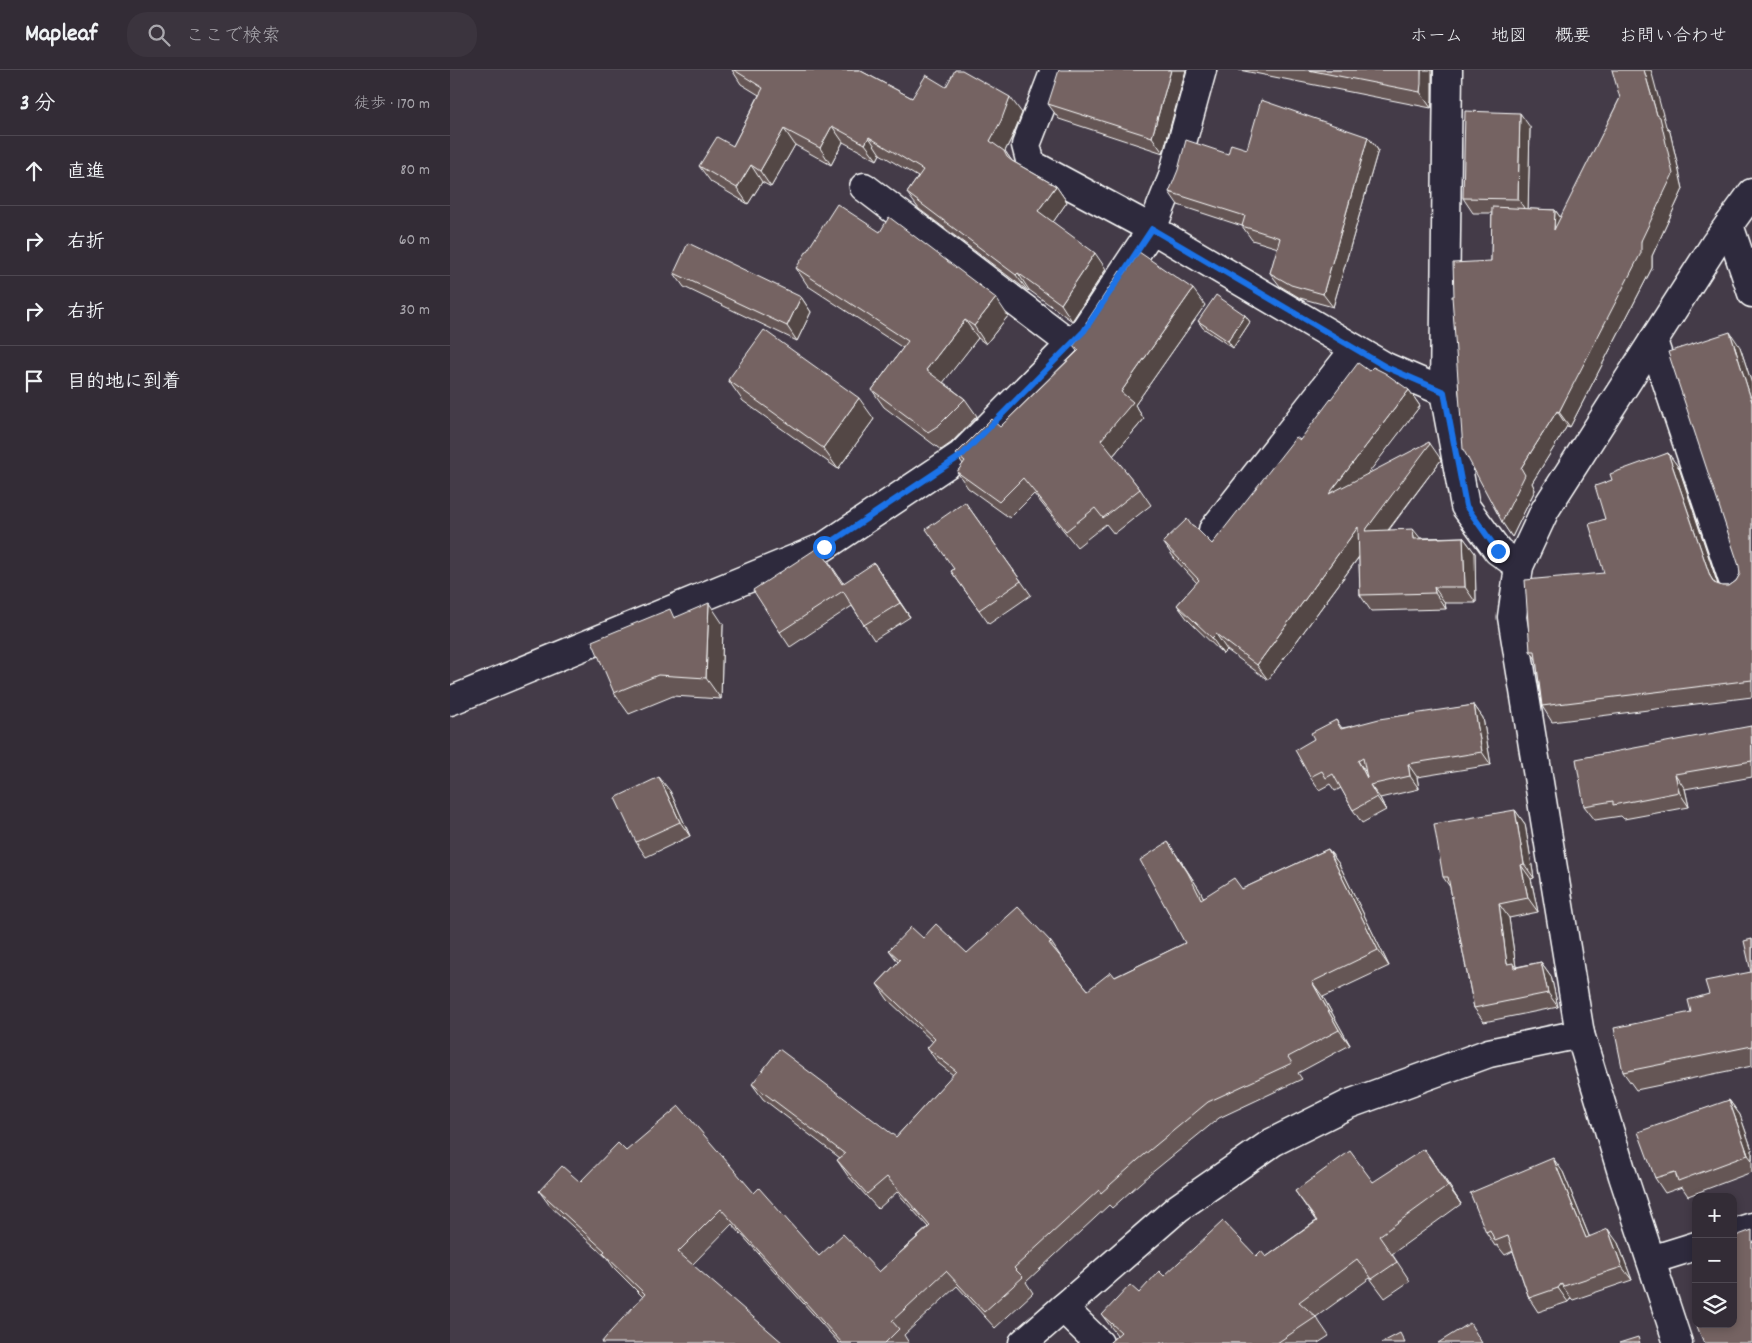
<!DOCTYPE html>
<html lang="ja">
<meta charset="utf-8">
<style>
body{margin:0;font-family:Dekko,"Klee One",sans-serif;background:#3b343e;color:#f1f3f6}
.controls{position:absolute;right:15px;bottom:15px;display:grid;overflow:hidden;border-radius:10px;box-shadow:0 2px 8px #0003}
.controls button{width:45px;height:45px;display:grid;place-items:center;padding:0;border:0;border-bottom:1px solid #4e4851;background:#332c36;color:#f1f3f6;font:25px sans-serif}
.stop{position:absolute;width:15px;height:15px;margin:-11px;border:4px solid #1a73e8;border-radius:50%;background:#fff}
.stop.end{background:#1a73e8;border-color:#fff;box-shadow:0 1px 5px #0008}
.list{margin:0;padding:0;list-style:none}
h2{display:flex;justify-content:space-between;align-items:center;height:65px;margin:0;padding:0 20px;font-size:21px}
h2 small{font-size:16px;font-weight:400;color:#a9a7ad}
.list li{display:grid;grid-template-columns:32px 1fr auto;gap:15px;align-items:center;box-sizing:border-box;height:70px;padding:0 20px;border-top:1px solid #4e4851}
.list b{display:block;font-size:19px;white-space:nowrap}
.list em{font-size:16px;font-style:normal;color:#a9a7ad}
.icon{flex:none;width:28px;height:28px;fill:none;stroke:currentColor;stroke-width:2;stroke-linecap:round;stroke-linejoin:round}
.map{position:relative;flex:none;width:1302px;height:1273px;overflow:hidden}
header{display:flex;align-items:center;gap:30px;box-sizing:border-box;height:70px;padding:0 25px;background:#332c36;border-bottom:1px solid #4e4851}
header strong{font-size:24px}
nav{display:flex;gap:28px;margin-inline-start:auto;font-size:18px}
.search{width:350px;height:45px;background:#3b343e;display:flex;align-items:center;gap:12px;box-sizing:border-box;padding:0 18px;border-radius:20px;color:#a9a7ad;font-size:19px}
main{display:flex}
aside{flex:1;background:#332c36}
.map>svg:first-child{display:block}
</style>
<header>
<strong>Mapleaf</strong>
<div class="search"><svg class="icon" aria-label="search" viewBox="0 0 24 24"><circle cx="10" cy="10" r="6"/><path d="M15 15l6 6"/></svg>ここで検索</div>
<nav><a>ホーム</a><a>地図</a><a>概要</a><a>お問い合わせ</a></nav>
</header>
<main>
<aside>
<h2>3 分<small>徒歩 · 170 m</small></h2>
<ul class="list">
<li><svg class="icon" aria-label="ahead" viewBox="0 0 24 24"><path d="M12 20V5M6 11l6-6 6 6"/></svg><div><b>直進</b></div><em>80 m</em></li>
<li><svg class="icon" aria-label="right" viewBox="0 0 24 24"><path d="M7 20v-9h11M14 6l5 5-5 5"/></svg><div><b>右折</b></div><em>60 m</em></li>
<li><svg class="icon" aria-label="right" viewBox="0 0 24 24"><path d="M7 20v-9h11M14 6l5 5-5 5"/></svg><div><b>右折</b></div><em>30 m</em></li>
<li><svg class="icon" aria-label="arrive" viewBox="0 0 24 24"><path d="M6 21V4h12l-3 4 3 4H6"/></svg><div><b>目的地に到着</b></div></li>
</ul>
</aside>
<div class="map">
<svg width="1302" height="1273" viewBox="0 0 1302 1273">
<rect width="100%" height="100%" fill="#443b48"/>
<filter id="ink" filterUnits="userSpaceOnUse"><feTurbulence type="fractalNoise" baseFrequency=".02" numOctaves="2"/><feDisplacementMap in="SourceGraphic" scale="10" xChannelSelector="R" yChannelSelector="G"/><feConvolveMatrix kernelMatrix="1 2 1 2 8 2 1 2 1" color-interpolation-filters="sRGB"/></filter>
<g filter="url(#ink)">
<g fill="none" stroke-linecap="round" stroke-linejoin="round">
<g stroke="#fff" stroke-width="31">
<g id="minor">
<polyline points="605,0 576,75 581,94 702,159 936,297 994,322 1015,436 1048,481 1069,496"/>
<polyline points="414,117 621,274"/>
<polyline points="1279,155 1302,223"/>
<polyline points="1203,271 1285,516"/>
<polyline points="994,322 998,0"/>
<polyline points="763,460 905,279"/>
<polyline points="0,631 374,477 511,385 634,261 702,159 722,109 752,0"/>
<polyline points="1283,1163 1302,1157"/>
<polyline points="1201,1190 1246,1176"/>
<polyline points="613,1238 649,1273"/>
<polyline points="573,1273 728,1138 823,1072 899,1034 1039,983 1130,964"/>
</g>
</g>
<g stroke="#fff" stroke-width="31">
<polyline id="tertiary" points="1228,1273 1173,1106 1130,964 1062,547 1069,496 1095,440 1265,174 1302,123"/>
</g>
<use href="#minor" stroke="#2f2a3d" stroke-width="28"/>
<use href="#tertiary" stroke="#2f2a3d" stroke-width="28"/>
</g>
<g fill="#655654" stroke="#fff">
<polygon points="282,0 409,0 462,28 496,17 572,43 562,67 555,81 562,91 606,116 617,132 603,152 656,199 622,251 579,220 578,221 469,139 457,123 468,107 430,84 427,90 393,72 381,95 345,75 321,117 312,112 298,134 261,112 249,96 283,76 309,25 291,14"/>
<polygon points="677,0 736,0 713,83 609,49 598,34"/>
<polygon points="789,0 982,0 982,30 981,38"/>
<polygon points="1170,28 1216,56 1220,62 1233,119 1202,186 1202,198 1120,357 1117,356 1082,413 1085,420 1062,467 1052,452 1004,226 1041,191 1042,143 1023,143 1013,128 1080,57 1078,139 1105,140 1111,148"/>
<polygon points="918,67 928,80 883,237 850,228 830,216 820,203 828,178 802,170 792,156 728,135 719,122 778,84 797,79"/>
<polygon points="430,162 558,246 536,274 528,268 493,312 515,329 527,346 501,373 491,380 434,337 422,320 453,278 358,216 346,198"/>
<polygon points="224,203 351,227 361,242 347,271 234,217"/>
<polygon points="674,204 755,235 685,335 694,349 663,386 690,419 701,435 664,464 656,454 627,477 584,424 560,448 518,418 507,402 513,394 506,384 550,357 627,281 623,276 638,255 636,253"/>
<polygon points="795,245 800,252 783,278 753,258 748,251"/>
<polygon points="1290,277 1302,314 1302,627 1102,652 1092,636 1086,589 1080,581 1154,503 1155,449 1162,410 1218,383 1229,398 1268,514 1272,516 1279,516 1286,511 1290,504"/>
<polygon points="919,301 959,320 970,336 917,404 990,388 991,390 939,460 970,468 1013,467 1025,483 1026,533 995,533 996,539 921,541 910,525 909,487 818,610 777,580 773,584 738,550 727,535 747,513 724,488 713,472 742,456 762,474 850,370"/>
<polygon points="278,310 424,349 388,399 293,331"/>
<polygon points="515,432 581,525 539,554 501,501 504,499"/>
<polygon points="379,492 393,513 434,508 460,547 424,570 402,536 340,577 330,562"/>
<polygon points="226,547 273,554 271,629 223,626 179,644 164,623"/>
<polygon points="1024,635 1033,648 1041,695 967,707 969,719 930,728 936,740 912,753 903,740 891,718 885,721 880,714 869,720 860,707 864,669 886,650 892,658"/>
<polygon points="1301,656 1302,657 1302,707 1235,719 1239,737 1174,749 1171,746 1145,750 1134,736"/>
<polygon points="220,721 240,766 196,787 186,772"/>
<polygon points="1065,740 1075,754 1084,808 1081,809 1088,842 1059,848 1066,897 1091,892 1101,906 1108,937 1034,952 1024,938 1000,817 993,807"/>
<polygon points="878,779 889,794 939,896 873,927 900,975 848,1003 852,1009 769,1048 699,1105 662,1138 659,1135 576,1212 583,1223 545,1258 507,1216 454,1265 459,1273 389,1273 282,1154 242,1195 193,1227 164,1198 157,1188 100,1136 89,1121 130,1112 176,1081 304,1123 369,1186 429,1202 478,1157 447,1122 428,1139 398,1106 387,1090 390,1088 313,1029 302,1014 446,1067 503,1005 488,993 477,978 483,972 438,930 427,914 448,892 439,880 473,868 517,883 601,872 611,887 638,920 735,873 729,788 749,819 753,827 792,819"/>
<polygon points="1302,869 1302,996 1186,1020 1173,1002 1241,942 1259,924 1301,902"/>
<polygon points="1279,1030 1290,1045 1302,1080 1302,1102 1238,1126 1232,1117 1215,1123 1205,1108"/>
<polygon points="987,1097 1011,1134 942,1184 960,1211 935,1228 920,1208 866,1247 879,1266 868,1273 659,1273 667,1265 652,1245 689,1223 714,1206 806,1186 816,1187 866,1151 845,1121 923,1112"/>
<polygon points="1113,1102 1139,1166 1168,1173 1182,1210 1123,1230 1121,1228 1118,1232 1088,1242 1079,1228 1063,1181 1055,1185 1047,1175 1045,1176 1036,1162"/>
</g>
<g fill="#524645" stroke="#fff">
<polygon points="721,0 736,0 713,83 702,67"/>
<polygon points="971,0 982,0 982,30 981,38 970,22"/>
<polygon points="1194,0 1201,0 1216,56 1220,62 1233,119 1202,186 1202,198 1120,357 1109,342 1191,171 1207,45"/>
<polygon points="560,27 572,43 562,67 555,81 566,97 540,71"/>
<polygon points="1070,43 1080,57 1078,144 1068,129"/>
<polygon points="382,56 393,72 381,95 370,78"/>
<polygon points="334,59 345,75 321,117 310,101"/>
<polygon points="419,67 430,84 427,90 415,74"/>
<polygon points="918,67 928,80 883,237 873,224"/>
<polygon points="301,95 312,112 298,134 287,118"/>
<polygon points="606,116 617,132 599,158 588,141"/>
<polygon points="1105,140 1116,155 1104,160"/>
<polygon points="645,183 656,199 622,251 611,234"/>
<polygon points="568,203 579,220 578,221 566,205"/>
<polygon points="743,219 755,235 685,335 694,349 662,387 651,370 671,322"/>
<polygon points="351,227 361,242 347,271 337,256"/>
<polygon points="546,228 558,246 536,274 524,256"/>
<polygon points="795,245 800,252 783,278 778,271"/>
<polygon points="515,250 528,268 489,318 476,300"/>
<polygon points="1280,262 1290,277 1302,314 1302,332"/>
<polygon points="959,320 970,336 890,440 879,424"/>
<polygon points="409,328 424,349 388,399 373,378"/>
<polygon points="1107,341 1117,356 1082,413 1085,420 1062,467 1052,452 1071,398"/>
<polygon points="979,372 990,388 991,390 926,476 915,461"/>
<polygon points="1218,383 1229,398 1270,521 1260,506"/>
<polygon points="908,457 919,473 818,610 807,595"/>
<polygon points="963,459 975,474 964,469"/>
<polygon points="1013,467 1025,483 1026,533 1015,517"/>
<polygon points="424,493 460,547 450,533"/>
<polygon points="984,517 995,533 996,539 985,523"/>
<polygon points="259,533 273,554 271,629 256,608"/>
<polygon points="766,564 777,580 773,584 762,568"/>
<polygon points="1024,635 1033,648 1041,695 1032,682"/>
<polygon points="908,691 917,704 917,708"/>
<polygon points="958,694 967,707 969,719 960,706"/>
<polygon points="1225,704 1235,719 1239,737 1229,722"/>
<polygon points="209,707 220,721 240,766 230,752"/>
<polygon points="920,715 930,728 936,740 927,727"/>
<polygon points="1065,740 1075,754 1084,808 1074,794"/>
<polygon points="718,772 749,819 762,844 751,829"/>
<polygon points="878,779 889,794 939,896 928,880"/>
<polygon points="1071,795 1081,809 1088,842 1078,828"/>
<polygon points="1049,834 1059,848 1066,897 1072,907 1057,894"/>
<polygon points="1091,892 1101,906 1108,937 1098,923"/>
<polygon points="862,912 873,927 900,975 889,960"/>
<polygon points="1279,1030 1290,1045 1302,1080 1302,1090 1298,1085"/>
<polygon points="974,1079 987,1097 1011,1134 998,1116"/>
<polygon points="1103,1088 1113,1102 1145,1181 1136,1168"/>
<polygon points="1158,1159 1168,1173 1182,1210 1172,1197"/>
<polygon points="1111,1214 1121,1228 1118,1232 1108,1218"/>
</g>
<g fill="#756462" stroke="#fff" fill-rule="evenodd">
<polygon points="284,0 409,0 462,28 476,5 496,17 505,0 512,0 560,27 551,51 540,71 554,81 557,87 562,91 606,116 588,141 645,183 611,234 568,203 566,205 457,123 473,100 419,67 415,74 382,56 370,78 334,59 310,101 301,95 287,118 249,96 267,67 283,76 313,18"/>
<polygon points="609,0 721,0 702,67 598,34"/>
<polygon points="858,0 971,0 971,14 970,22"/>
<polygon points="1162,0 1194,0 1207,45 1210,47 1223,104 1191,171 1191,183 1109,342 1107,341 1071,398 1075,405 1052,452 1013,379 1002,226 1004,226 1003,193 1041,191 1042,137 1105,140 1104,160 1170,28"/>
<polygon points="811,30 918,67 873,224 841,215 820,203 830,168 792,156 795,146 719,122 728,100 736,70 778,84 781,74 797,79"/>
<polygon points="1015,41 1070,43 1068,129 1013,128"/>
<polygon points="387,134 430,162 439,147 546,228 524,256 515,250 476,300 515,329 489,355 478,362 422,320 458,271 346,198"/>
<polygon points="238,173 351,227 337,256 224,203"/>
<polygon points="689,182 743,219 671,322 683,332 651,370 690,419 653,448 645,438 616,461 573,408 549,432 507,402 515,391 506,384 541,349 550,357 629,280 623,276 638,254 636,253 670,201 674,204"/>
<polygon points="766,225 795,245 778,271 748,251"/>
<polygon points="314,260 409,328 373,378 278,310"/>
<polygon points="1280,262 1302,332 1302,610 1092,636 1085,581 1080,581 1075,510 1154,503 1139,454 1155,449 1145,416 1162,410 1160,404 1218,383 1260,506 1264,513 1272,516 1279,516 1286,511 1290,504 1289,496 1218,282"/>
<polygon points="908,293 919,301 923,297 935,303 959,320 879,424 979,372 980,374 915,461 963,459 964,469 1013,467 1015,517 984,517 985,523 910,525 908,457 807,595 766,564 762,568 727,535 749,510 713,472 737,449 742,456 747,459 762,474 846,367 850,370"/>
<polygon points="515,432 571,511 529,540 501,501 504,499 476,459"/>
<polygon points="369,477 392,514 424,493 450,533 414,555 393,521 330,562 303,520"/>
<polygon points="259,533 256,608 208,605 164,623 142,571 220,539 224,548"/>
<path d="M 1024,635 L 1032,682 L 958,694 L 960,706 L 920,715 L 927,727 L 903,740 L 883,704 L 876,708 L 872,701 L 860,707 L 845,680 L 864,669 L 861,663 L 886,650 L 891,659 L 929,649 ZM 913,688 L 917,708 L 908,691 Z"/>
<polygon points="1301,656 1302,691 1225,704 1229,722 1163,735 1163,731 1134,736 1126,689"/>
<polygon points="209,707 230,752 186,772 165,728"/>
<polygon points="1065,740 1074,794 1071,795 1078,828 1049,834 1057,894 1063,893 1064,898 1091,892 1098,923 1024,938 998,807 993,807 984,754"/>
<polygon points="718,772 738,803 751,829 784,808 792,819 878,779 928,880 862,912 889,960 838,987 842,993 758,1032 688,1090 651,1123 649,1120 564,1198 573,1207 534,1242 496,1201 442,1251 449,1259 435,1273 392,1273 271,1139 228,1182 333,1273 151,1273 161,1261 195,1224 153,1183 155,1181 89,1121 112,1096 130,1112 168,1073 176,1081 229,1036 304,1123 309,1118 369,1186 393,1164 429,1202 480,1156 437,1107 417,1124 387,1090 395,1084 302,1014 329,979 446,1067 506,1001 477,978 485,969 427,914 450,890 439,880 461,857 473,868 486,854 517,883 568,837 601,872 599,873 638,920 661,902 665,907 735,873 690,790"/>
<polygon points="1302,869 1302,976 1173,1002 1164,958 1241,942 1238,930 1259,924 1255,911 1301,902 1294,871"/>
<polygon points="1279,1030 1298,1085 1228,1111 1225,1102 1205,1108 1188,1062"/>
<polygon points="974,1079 998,1116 929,1166 947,1192 922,1209 907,1189 849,1232 866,1247 827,1273 659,1273 671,1262 652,1245 680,1215 689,1223 709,1201 714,1206 773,1151 806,1186 811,1181 816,1187 867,1151 845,1121 900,1081 923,1112"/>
<polygon points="1103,1088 1136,1168 1158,1159 1172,1197 1114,1216 1111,1214 1108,1218 1079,1228 1058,1166 1045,1171 1040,1160 1036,1162 1020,1123"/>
<polygon points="1302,1160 1302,1273 1254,1273 1246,1254 1283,1254 1283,1167"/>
<polygon points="1020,1253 1032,1273 988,1273"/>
<polygon points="950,1263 955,1273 931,1273"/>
<polygon points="1188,1267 1190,1273 1169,1273"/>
</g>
</g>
<g fill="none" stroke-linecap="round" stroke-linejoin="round" filter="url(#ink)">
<polyline stroke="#1a73e8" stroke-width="6" points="374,477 512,385 634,261 702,159 936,297 994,322 1016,436 1048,481"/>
</g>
</svg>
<div class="controls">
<button>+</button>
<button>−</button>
<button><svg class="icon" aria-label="layers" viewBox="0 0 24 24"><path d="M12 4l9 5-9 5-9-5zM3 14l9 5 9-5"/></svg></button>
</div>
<div class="stop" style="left:374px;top:477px"></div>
<div class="stop end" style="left:1048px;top:481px"></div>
</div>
</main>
